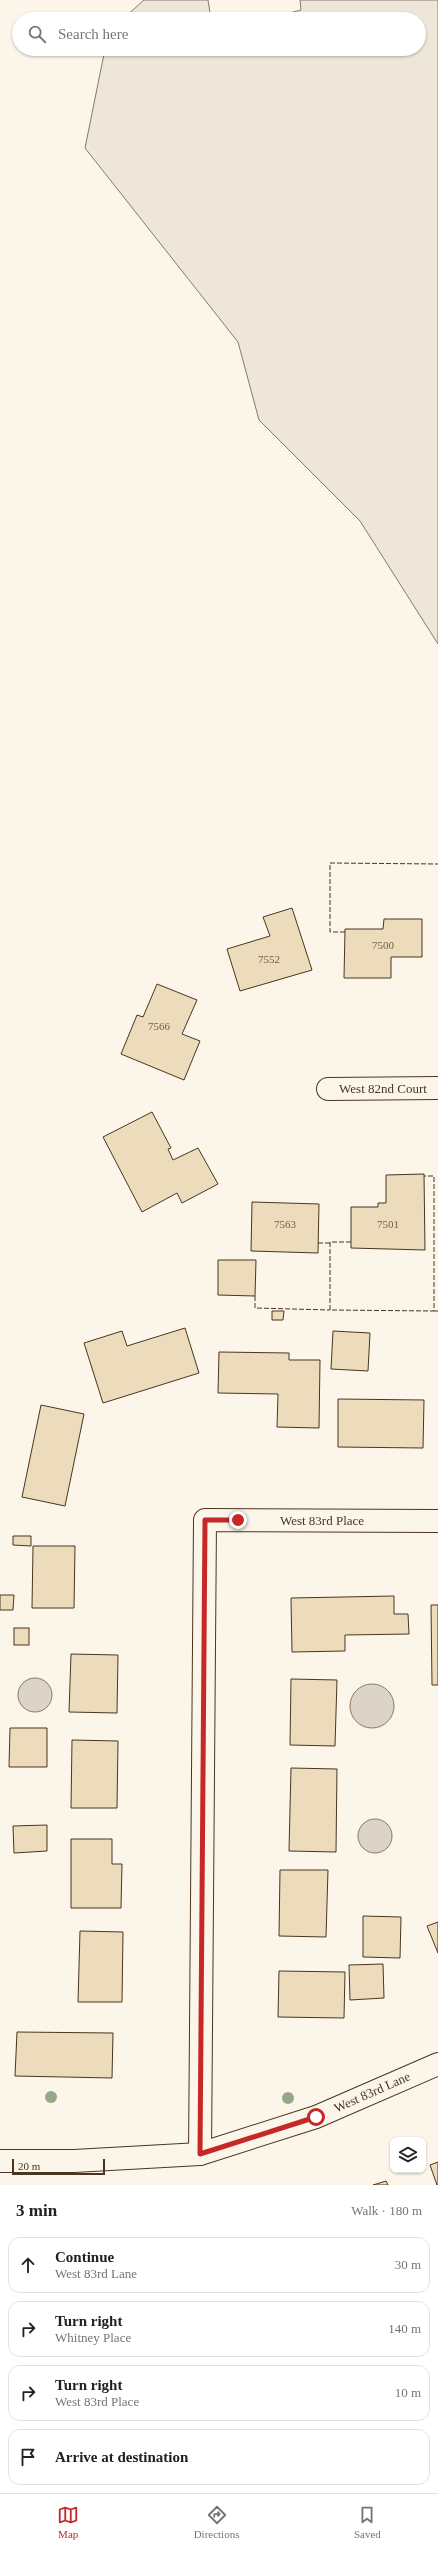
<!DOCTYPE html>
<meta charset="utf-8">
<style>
body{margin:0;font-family:"Times New Roman",serif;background:#f2f2f2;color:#202124}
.controls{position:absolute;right:12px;bottom:12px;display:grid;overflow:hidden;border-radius:8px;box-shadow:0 1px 3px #0004}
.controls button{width:36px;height:36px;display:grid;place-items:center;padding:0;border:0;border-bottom:1px solid #e0e0e0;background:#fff;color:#202124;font:20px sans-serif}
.scale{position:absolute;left:12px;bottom:10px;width:93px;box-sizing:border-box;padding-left:4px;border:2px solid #4a3520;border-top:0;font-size:11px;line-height:14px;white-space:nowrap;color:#4a3520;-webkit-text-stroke:3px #fbf6e9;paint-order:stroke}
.stop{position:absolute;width:12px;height:12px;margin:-9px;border:3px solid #c62828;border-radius:50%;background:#fff}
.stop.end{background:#c62828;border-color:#fff;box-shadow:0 1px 4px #0008}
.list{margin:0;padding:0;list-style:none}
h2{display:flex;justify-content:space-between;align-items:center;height:52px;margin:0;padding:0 16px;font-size:17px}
h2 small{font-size:13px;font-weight:400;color:#757577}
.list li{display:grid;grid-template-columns:26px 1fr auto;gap:12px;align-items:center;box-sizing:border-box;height:56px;margin:0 8px 8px;padding:0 8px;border:1px solid #e0e0e0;border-radius:12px}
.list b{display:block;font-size:15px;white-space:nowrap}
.list p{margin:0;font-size:13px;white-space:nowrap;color:#757577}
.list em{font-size:13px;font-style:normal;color:#757577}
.icon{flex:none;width:22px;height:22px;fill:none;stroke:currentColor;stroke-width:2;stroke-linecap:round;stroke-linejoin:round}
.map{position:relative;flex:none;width:438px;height:2185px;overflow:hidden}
.search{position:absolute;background:#fff;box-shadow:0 1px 3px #0004;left:12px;right:12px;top:12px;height:44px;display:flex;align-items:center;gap:10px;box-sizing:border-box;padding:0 14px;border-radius:22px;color:#757577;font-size:15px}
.sheet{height:308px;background:#fff}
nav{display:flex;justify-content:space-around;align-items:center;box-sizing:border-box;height:56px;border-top:1px solid #e0e0e0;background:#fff;font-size:11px;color:#757577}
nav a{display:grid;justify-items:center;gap:2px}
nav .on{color:#c62828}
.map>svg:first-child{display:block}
</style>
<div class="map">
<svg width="438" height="2185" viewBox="0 0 438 2185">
<rect width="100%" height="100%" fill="#fbf6e9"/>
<g fill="#ede6d9" stroke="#887966">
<polygon points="144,0 208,0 211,19 123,19"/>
<polygon points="300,0 438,0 438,644 360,521 259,420 238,342 85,148 105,49 419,49 419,19 267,19 301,10"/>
</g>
<g fill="#dcd4c6" stroke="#887966">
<circle cx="35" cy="1695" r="17"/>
<circle cx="372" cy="1706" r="22"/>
<circle cx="375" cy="1836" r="17"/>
</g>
<g fill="#ecdcbc" stroke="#4a3520">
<polygon points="292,908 312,970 240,991 227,949 270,936 263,917"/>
<polygon points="384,919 422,919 422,957 391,957 391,978 344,978 345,929 383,929"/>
<polygon points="157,984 197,1000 182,1034 200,1041 184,1080 121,1054 137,1015 143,1017"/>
<polygon points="152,1112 171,1148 168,1149 173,1160 198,1148 218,1184 182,1203 177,1193 142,1212 103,1137"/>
<polygon points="424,1174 425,1250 351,1248 351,1207 378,1207 378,1203 386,1203 386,1175"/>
<polygon points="252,1202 319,1204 318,1253 251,1251"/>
<polygon points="218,1260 256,1260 255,1296 218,1295"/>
<polygon points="272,1311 284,1311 283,1320 272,1320"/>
<polygon points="185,1328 199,1373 103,1403 84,1343 122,1331 127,1346"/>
<polygon points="333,1331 370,1333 368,1371 331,1369"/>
<polygon points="219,1352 289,1353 289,1360 320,1360 319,1428 277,1427 278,1394 218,1393"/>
<polygon points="338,1399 424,1400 423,1448 338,1447"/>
<polygon points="41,1405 84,1414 65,1506 22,1497"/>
<polygon points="13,1536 31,1536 31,1546 13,1545"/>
<polygon points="33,1546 75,1546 74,1608 32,1608"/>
<polygon points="0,1595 14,1595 13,1610 0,1610"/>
<polygon points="394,1596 394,1614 408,1614 409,1634 345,1635 345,1651 292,1652 291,1598"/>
<polygon points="431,1605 438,1605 438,1685 432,1685"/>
<rect x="14" y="1628" width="15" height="17"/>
<polygon points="71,1654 118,1655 117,1713 69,1712"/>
<polygon points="291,1679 337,1680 335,1746 290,1745"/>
<polygon points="10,1728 47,1728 47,1767 9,1767"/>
<polygon points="72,1740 118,1741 117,1808 71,1808"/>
<polygon points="291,1768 337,1769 336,1852 289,1851"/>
<polygon points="47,1825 47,1851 14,1853 13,1826"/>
<polygon points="71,1839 112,1839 112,1864 122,1864 121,1908 71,1908"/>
<polygon points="280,1870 328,1870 326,1937 279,1936"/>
<polygon points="363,1916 401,1917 400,1958 363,1957"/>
<polygon points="438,1922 438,1953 427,1926"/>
<polygon points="80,1931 123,1932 122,2002 78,2002"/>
<polygon points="383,1964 384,1998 350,2000 349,1965"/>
<polygon points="279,1971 345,1972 344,2018 278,2017"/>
<polygon points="17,2032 113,2033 112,2078 15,2076"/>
<polygon points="438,2162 438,2185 437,2185 430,2165"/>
<polygon points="386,2181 388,2185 373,2185"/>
</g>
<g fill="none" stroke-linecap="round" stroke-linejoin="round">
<g stroke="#4a3520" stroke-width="24">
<g id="street">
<polyline points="328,1089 438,1088"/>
<polyline points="200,2154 205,1520 438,1521"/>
<polyline points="0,2161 74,2161 200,2154 316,2117 438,2064"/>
</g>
</g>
<use href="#street" stroke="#fbf6e9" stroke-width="22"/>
<g stroke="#4a3520" stroke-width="1" stroke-dasharray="5 2" stroke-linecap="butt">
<polyline points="345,932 330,932 330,863 438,864"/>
<polyline points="351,1242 330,1242 330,1310 434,1311 434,1176 424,1176"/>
<polyline points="318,1243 330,1243"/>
<polyline points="255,1296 255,1308 330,1310"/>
<polyline points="434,1311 438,1311"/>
</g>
</g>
<g fill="#96a887">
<circle cx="51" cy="2097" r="6"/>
<circle cx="288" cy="2098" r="6"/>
</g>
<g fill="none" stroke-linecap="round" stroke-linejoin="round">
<polyline stroke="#c62828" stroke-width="5" points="238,1520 205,1520 200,2154 316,2117"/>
</g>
<g text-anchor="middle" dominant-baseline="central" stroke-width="3" stroke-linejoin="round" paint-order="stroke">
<g font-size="11" fill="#725f47">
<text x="383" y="945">7500</text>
<text x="269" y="959">7552</text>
<text x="159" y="1026">7566</text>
<text x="285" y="1224">7563</text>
<text x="388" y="1224">7501</text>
</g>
<g font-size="13" fill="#4a3520" stroke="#fbf6e9">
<text x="383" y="1088">West 82nd Court</text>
<text x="322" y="1520">West 83rd Place</text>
<text transform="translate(372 2092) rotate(-24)">West 83rd Lane</text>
</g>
</g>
</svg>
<div class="controls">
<button><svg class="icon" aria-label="layers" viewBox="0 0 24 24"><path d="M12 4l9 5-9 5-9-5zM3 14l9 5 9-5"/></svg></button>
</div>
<div class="scale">20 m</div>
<div class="stop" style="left:316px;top:2117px"></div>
<div class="stop end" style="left:238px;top:1520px"></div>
<div class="search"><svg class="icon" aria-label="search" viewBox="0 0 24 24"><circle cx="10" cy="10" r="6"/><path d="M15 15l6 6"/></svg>Search here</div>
</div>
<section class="sheet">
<h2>3 min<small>Walk · 180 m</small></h2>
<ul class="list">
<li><svg class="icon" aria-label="ahead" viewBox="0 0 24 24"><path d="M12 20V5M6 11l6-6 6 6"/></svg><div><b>Continue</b><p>West 83rd Lane</p></div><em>30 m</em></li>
<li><svg class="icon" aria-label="right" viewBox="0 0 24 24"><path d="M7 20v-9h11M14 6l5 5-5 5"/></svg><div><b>Turn right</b><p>Whitney Place</p></div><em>140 m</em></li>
<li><svg class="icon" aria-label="right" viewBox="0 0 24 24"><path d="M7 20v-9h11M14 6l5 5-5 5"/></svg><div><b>Turn right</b><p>West 83rd Place</p></div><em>10 m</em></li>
<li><svg class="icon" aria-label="arrive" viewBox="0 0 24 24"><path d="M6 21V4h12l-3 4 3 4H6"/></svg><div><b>Arrive at destination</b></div></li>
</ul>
</section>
<nav>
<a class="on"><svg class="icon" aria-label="map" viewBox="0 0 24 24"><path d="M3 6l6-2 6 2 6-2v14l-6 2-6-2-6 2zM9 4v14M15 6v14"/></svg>Map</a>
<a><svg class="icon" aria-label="directions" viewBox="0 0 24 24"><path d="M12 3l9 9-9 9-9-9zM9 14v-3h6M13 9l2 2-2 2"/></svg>Directions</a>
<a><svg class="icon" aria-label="saved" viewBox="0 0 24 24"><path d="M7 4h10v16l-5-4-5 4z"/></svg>Saved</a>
</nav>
